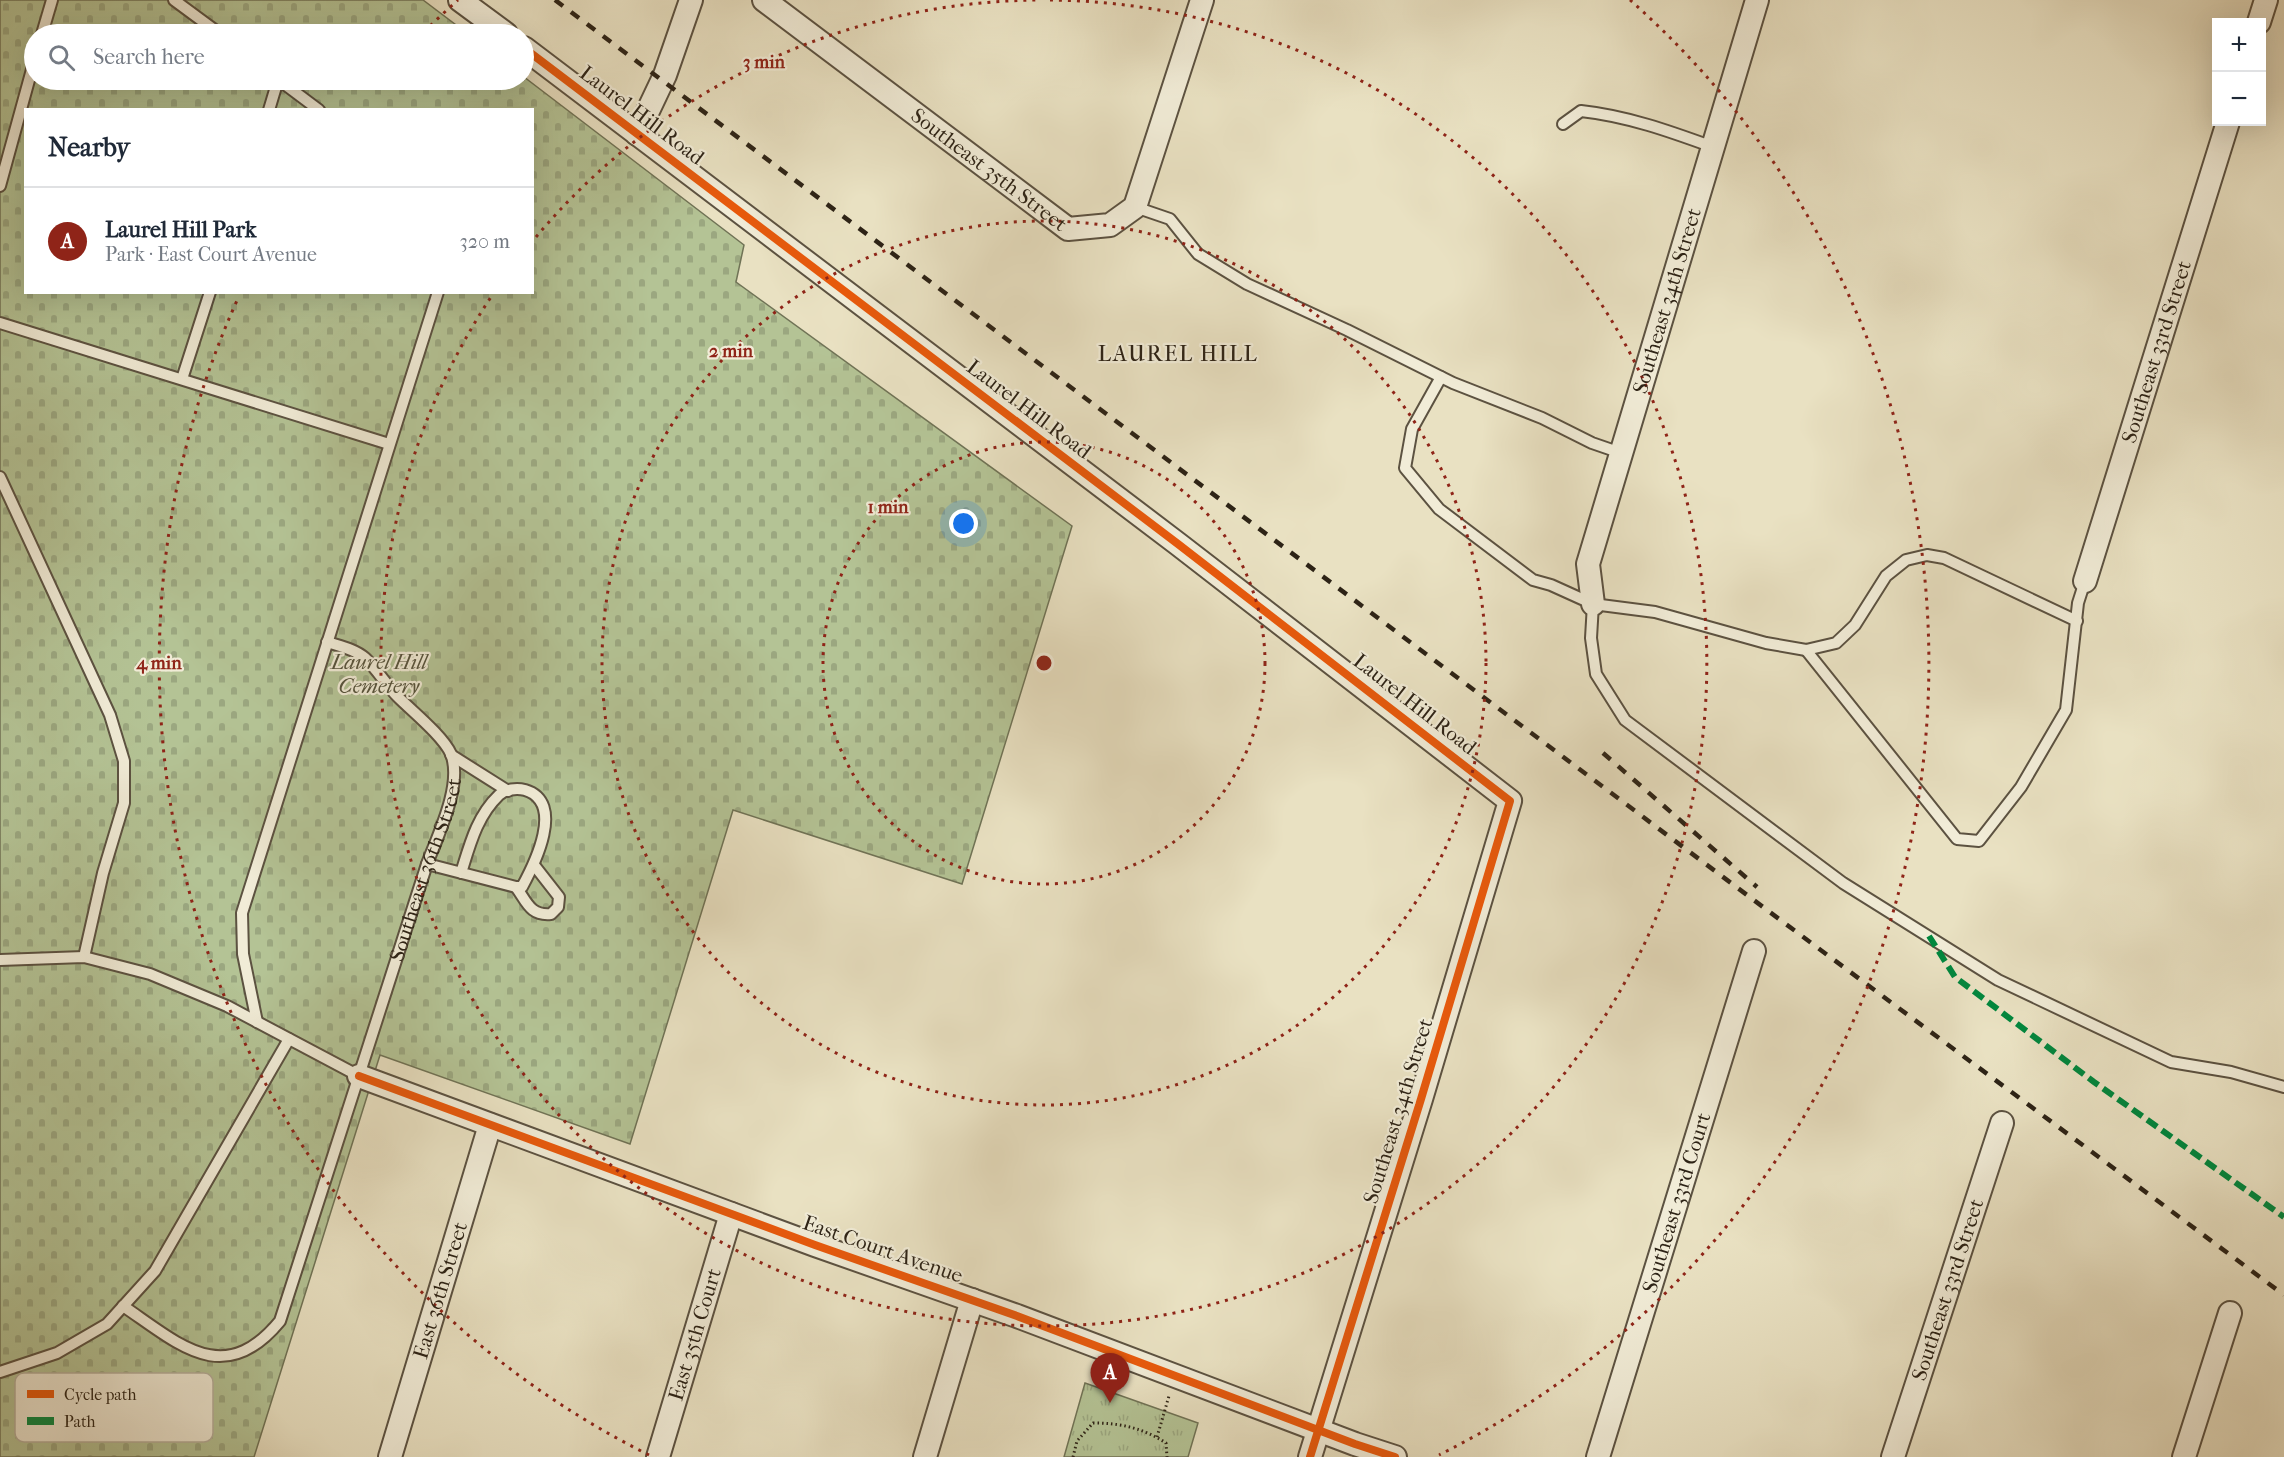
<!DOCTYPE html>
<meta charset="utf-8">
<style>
body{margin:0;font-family:"IM FELL French Canon",serif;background:#f6f6f7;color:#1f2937}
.controls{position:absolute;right:18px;top:18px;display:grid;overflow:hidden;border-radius:0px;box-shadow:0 6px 24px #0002}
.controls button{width:54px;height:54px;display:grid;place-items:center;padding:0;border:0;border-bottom:2px solid #e0e1e3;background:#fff;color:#1f2937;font:30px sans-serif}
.you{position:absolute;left:964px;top:524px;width:21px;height:21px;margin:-15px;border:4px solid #fff;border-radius:50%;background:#1a73e8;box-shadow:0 0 0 9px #1a73e833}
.badge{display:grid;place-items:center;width:39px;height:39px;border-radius:50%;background:#8f2418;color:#fff;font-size:20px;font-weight:700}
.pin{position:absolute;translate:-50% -50px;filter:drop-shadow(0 2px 3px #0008)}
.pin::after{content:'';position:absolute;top:32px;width:21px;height:18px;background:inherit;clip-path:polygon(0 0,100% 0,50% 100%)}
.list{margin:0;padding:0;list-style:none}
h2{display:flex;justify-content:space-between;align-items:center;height:78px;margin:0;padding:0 24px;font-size:26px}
h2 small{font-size:20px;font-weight:400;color:#747a83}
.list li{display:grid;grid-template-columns:39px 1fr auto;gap:18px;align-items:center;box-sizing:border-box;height:108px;padding:0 24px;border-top:2px solid #e0e1e3}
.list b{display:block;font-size:22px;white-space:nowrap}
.list p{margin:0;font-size:20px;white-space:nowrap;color:#747a83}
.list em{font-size:20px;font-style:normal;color:#747a83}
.icon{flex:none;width:33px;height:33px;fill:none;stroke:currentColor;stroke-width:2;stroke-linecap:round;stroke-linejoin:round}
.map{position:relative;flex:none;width:2284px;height:1457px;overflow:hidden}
.search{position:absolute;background:#fff;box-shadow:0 6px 24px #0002;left:24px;top:24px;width:510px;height:66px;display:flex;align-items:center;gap:15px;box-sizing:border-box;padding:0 21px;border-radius:33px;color:#747a83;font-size:22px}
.panel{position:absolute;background:#fff;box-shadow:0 6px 24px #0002;left:24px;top:108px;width:510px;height:186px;border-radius:0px}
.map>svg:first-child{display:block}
</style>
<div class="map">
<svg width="2284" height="1457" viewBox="0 0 2284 1457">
<defs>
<pattern id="cemetery-stones" width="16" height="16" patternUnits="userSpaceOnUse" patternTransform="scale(1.5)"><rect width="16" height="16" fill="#b4c395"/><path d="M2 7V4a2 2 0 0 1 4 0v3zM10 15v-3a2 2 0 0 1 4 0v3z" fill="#9ba780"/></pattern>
<pattern id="park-tufts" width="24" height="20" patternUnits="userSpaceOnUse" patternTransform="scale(1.5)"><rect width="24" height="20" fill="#b4c395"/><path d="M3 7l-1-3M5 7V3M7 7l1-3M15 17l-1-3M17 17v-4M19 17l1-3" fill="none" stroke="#9ba780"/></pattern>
</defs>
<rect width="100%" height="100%" fill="#e9e1c2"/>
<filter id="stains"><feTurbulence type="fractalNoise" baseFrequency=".00333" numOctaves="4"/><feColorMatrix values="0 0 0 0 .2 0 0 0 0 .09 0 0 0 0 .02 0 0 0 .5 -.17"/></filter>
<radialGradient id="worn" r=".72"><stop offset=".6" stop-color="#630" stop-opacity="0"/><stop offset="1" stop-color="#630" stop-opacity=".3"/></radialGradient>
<path fill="url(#cemetery-stones)" stroke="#707356" stroke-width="1.5" fill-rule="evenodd" d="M 0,0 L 423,0 L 468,34 L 34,34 L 34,80 L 524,80 L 524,77 L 744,245 L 736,282 L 1072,526 L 962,884 L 733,810 L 630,1144 L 380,1055 L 254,1457 L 0,1457 ZM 26,110 L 532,110 L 532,292 L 26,292 Z"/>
<polygon fill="url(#park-tufts)" stroke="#707356" stroke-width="1.5" points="1085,1383 1198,1423 1188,1457 1064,1457"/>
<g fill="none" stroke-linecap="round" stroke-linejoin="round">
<g stroke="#5c5241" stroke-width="14">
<g id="lane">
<polyline points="174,0 220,34"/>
<polyline points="42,34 52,0"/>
<polyline points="279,80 319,110"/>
<polyline points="269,110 278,80"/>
<path d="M 1563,124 L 1581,111 C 1627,116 1669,131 1713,147"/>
<polyline points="0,186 34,62"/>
<polyline points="1135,207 1170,219 1198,254 1247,284 1347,330 1453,383 1542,418 1592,443 1621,453"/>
<polyline points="0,323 389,444"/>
<polyline points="1441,377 1412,429 1405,468 1439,509 1533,580 1551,585 1593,604 1655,612 1766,643 1806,650 1836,643 1855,625 1886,576 1906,560 1927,555 1944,558 2077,621"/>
<polyline points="182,379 210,292"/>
<polyline points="0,477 110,715 124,761 124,803 103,873 84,957"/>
<polyline points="1593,604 1591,638 1596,674 1625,720 1843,883 1998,980 2171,1062 2231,1072 2284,1087"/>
<polyline points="1806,650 1957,839 1979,841 2021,787 2066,710 2078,603 2085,581"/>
<polyline points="451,755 508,791"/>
<path d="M 427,864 L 516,887 L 522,887 C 534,865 566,802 525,790 C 517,788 505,789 499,795 C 477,816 470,844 461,873"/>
<path d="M 516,887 C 527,902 530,916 551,914 L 558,907 L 559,897 L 534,865"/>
<polyline points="0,960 84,957 150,974 227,1006 359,1076"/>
<polyline points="257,1022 243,954 242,913 438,292"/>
<path id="s1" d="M 123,1306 C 179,1344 224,1389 280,1321 L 427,864 C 438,835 463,784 451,754 C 443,736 412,711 398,697 C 386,685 377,669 365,658 C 355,649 339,646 327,642"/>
<polyline points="0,1372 57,1353 107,1324 155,1271 289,1039"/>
</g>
</g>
<g stroke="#5c5241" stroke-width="26">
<g id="street">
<polyline points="460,0 506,34"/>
<path id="s2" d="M 764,0 L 1068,229 L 1110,225 L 1135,207 L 1202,0"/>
<polyline points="2259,22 2266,0"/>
<polyline points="524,48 1178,544 1510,801 1421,1099 1310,1457"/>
<polyline points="637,134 665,75 691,0"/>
<path id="s3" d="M 2085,581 L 2228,122"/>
<path id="s4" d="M 1593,604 L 1588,564 L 1757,0"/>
<polyline points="359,1076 815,1245 1017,1316 1355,1444 1395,1457"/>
<path id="s5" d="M 390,1457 L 490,1125"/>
<path id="s6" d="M 658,1457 L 731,1214"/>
<polyline points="925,1457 972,1300"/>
<path id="s7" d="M 1598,1457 L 1754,951"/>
<path id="s8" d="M 1893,1457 L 2002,1123"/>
<polyline points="2184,1457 2230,1313"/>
</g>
</g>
<g stroke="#2d2316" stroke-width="3" stroke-dasharray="1.5 3" stroke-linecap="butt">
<polyline points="1157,1437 1169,1396"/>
<path d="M 1073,1457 L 1077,1441 L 1093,1423 C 1120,1423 1143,1428 1166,1443 L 1167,1457"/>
</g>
<use href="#lane" stroke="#f1ecd7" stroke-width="10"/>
<use href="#street" stroke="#f1ecd7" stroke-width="22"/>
<g stroke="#2d2316" stroke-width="4.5" stroke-dasharray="10 10" stroke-linecap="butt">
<polyline points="555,0 1767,910 2284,1295"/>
<polyline points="1603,753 1757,887"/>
</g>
<polyline stroke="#00873e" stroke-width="6" stroke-dasharray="12 6" stroke-linecap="butt" points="1929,936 1955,977 2094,1082 2284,1217"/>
<g stroke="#f1ecd7" stroke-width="11">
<g id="cycleway">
<polyline points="524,48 1178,544 1510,801 1421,1099 1310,1457"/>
<polyline points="359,1076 815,1245 1017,1316 1355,1444 1395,1457"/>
</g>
</g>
<use href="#cycleway" stroke="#e8590c" stroke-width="8"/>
</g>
<g fill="none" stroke="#8f2418" stroke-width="3" stroke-dasharray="3 6">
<circle cx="1044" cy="663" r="221"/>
<circle cx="1044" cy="663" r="442"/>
<path d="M536 237A663 663 0 0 1 1038 0M1050 0A663 663 0 1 1 491 297"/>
<path d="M649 1455A885 885 0 0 1 239 296M424 32A885 885 0 0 1 458 0M1630 0A885 885 0 0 1 1439 1455"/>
</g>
<g text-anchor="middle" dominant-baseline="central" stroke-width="4.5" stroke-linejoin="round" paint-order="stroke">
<g font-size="21" fill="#2d2316" stroke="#f1ecd7">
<text transform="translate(642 115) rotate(37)">Laurel Hill Road</text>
<text stroke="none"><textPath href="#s2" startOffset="282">Southeast 35th Street</textPath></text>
<text stroke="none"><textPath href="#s4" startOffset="315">Southeast 34th Street</textPath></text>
<text stroke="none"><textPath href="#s3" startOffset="240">Southeast 33rd Street</textPath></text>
<text transform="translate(1029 409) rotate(37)">Laurel Hill Road</text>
<text transform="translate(1415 704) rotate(38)">Laurel Hill Road</text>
<text stroke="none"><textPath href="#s1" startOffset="657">Southeast 36th Street</textPath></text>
<text transform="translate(1398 1111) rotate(-73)">Southeast 34th Street</text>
<text stroke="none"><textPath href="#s7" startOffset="266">Southeast 33rd Court</textPath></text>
<text transform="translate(883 1249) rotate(19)">East Court Avenue</text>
<text stroke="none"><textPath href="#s8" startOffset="176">Southeast 33rd Street</textPath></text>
<text stroke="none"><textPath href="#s5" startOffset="174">East 36th Street</textPath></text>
<text stroke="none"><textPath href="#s6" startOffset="128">East 35th Court</textPath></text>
</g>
<g font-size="21" font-style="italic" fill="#56533c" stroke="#f1ecd7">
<text x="379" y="662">Laurel Hill<tspan x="379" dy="24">Cemetery</tspan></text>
</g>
<g font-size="22" letter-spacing="1.5" fill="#2d2316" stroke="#f1ecd7">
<text x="1178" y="354">LAUREL HILL</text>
</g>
</g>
<rect x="15" y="1373" width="198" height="69" rx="9" fill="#f1ecd7" stroke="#b6b09d" stroke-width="1.5"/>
<rect x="27" y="1390" width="27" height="8" fill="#e8590c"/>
<rect x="27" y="1417" width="27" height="8" fill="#00873e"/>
<g font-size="16" fill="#2d2316">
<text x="64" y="1400">Cycle path</text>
<text x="64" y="1427">Path</text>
</g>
<circle cx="1044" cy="663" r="9" fill="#8f2418" stroke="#f1ecd7" stroke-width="3"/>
<g font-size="18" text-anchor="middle" font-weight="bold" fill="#8f2418" stroke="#f1ecd7" stroke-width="4.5" stroke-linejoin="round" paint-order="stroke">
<text x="764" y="68">3 min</text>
<text x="731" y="357">2 min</text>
<text x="888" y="513">1 min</text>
<text x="159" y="669">4 min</text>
</g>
<rect width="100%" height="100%" filter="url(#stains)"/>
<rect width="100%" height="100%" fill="url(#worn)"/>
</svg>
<div class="controls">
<button>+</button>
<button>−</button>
</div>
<div class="you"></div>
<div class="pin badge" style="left:1110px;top:1403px">A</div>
<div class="search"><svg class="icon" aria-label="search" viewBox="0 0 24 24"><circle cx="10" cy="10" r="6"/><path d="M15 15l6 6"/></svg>Search here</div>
<section class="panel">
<h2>Nearby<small></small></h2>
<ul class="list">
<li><span class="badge">A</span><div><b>Laurel Hill Park</b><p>Park · East Court Avenue</p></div><em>320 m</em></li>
</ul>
</section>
</div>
